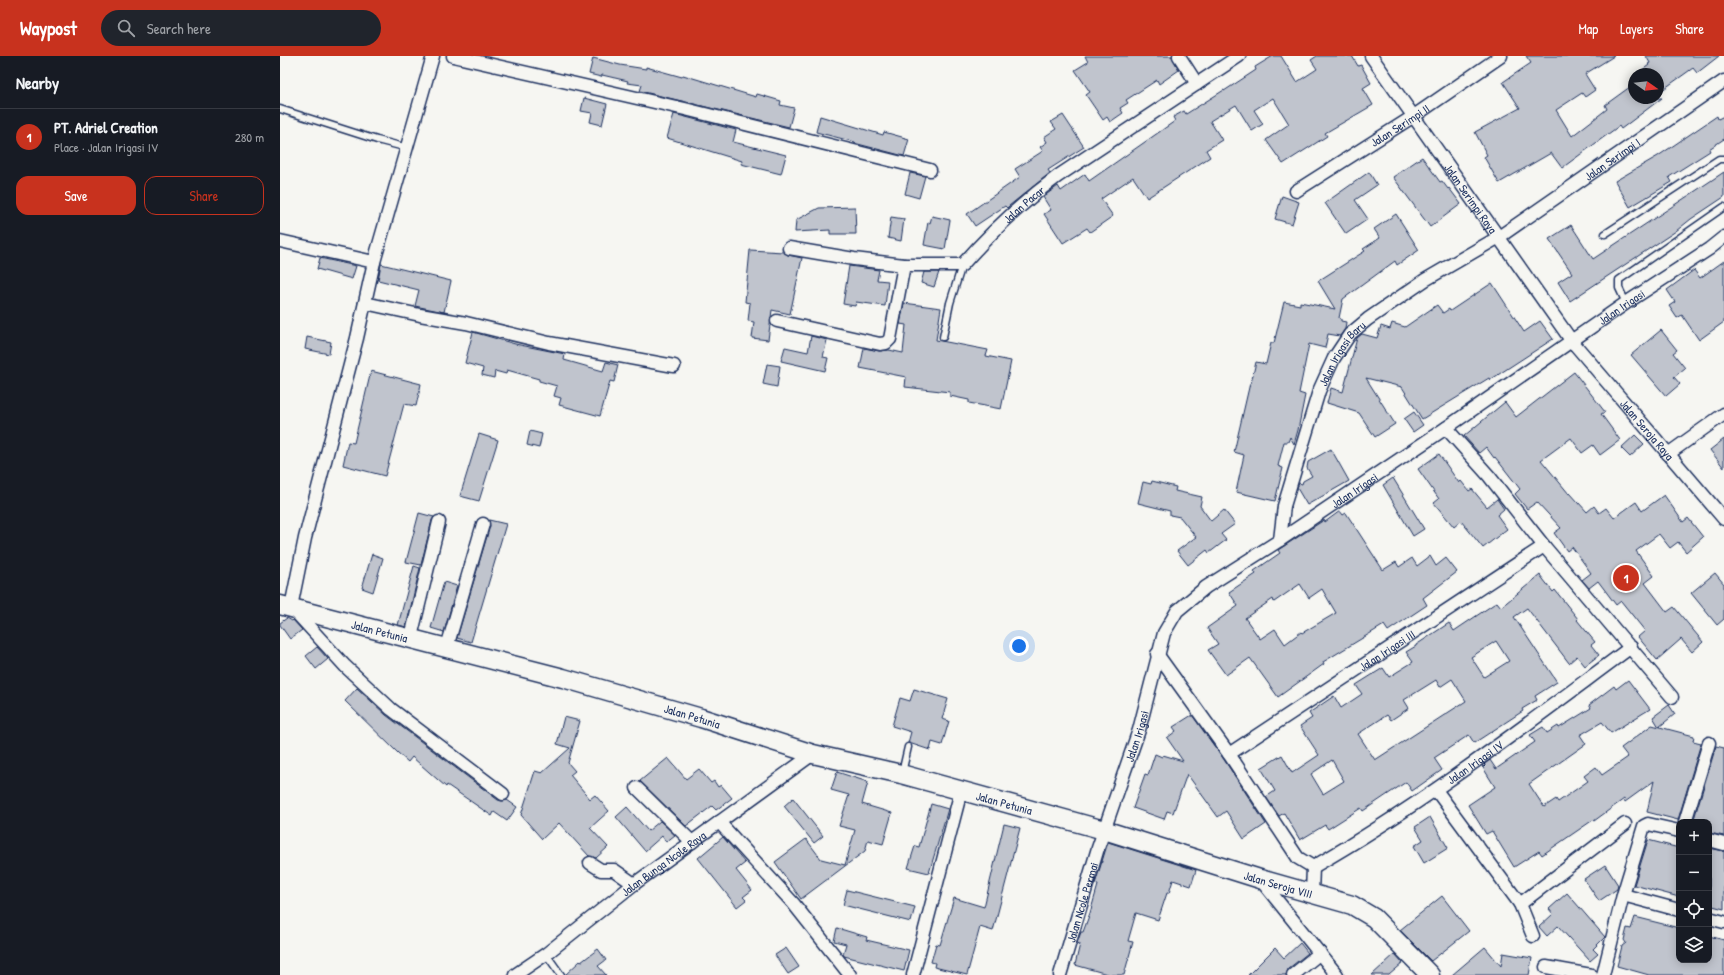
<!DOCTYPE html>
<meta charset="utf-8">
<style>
body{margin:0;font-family:"Patrick Hand",sans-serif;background:#20242c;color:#f1f3f6}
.controls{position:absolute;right:12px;bottom:12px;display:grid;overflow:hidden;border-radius:8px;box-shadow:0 2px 10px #0003}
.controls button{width:36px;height:36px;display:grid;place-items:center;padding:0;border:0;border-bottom:1px solid #363941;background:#171b24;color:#f1f3f6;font:20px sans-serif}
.compass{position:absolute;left:1348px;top:12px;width:36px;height:36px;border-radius:50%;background:#171b24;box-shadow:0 2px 10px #0003;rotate:104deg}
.you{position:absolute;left:739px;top:590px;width:14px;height:14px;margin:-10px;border:3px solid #fff;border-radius:50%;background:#1a73e8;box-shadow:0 0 0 6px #1a73e833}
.badge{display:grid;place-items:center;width:26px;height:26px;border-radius:50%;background:#c8321e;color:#fff;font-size:13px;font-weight:700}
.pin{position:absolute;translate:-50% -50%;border:2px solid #fff;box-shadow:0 1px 4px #0006}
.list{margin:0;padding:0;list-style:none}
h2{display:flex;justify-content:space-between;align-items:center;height:52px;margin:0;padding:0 16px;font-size:17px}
h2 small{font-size:13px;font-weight:400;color:#9ea1a6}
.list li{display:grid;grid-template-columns:26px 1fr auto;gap:12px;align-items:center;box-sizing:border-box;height:56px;padding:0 16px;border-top:1px solid #363941}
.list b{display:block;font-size:15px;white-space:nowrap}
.list p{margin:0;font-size:13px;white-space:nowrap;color:#9ea1a6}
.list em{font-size:13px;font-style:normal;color:#9ea1a6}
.actions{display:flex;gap:8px;padding:12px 16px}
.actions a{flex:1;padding:9px 0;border:1px solid #c8321e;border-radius:12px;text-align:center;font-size:14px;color:#c8321e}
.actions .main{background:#c8321e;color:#fff}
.icon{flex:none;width:22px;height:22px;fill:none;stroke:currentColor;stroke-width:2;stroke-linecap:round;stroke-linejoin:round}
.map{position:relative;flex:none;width:1444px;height:919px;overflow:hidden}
header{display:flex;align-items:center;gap:24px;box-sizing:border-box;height:56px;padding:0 20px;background:#c8321e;color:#fff}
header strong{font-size:19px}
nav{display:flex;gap:22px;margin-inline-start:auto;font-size:14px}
.search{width:280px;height:36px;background:#20242c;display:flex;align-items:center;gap:10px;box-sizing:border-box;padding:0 14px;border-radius:22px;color:#9ea1a6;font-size:15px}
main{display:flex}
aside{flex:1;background:#171b24}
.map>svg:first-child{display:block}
</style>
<header>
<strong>Waypost</strong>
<div class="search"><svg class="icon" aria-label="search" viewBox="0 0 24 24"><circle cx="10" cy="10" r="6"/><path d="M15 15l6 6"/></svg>Search here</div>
<nav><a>Map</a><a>Layers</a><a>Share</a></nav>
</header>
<main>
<aside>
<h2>Nearby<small></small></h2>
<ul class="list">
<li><span class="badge">1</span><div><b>PT. Adriel Creation</b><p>Place · Jalan Irigasi IV</p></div><em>280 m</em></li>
</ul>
<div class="actions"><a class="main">Save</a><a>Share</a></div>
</aside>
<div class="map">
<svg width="1444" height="919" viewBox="0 0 1444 919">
<rect width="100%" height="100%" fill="#f6f6f2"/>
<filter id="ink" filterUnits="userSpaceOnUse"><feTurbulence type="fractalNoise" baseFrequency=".025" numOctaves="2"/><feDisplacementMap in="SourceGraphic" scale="8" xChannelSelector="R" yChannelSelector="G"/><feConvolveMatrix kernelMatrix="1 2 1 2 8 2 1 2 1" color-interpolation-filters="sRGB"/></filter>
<g filter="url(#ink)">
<g fill="#c0c4cd" stroke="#1b2f5e" fill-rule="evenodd">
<polygon points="805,0 892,0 899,14 879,28 877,24 846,44 848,47 840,52 843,57 830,66 827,61 823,64 806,39 810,36 795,14 808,6"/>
<polygon points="993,0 1001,0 1017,26 1037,13 1031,4 1037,0 1072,0 1078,10 1081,9 1091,27 1083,32 1093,49 1045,77 1047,80 1003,108 986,84 1009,68 993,42 974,54 983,68 972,75 956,49 930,65 942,84 926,94 930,101 867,142 853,121 821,143 833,160 810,176 807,172 783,187 764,158 771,154 763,141 778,130 781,135 805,118 809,125 895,65 893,61 904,55 906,58 944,34 944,35 976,14 975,11"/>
<polygon points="1246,0 1334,0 1305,18 1315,34 1305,41 1302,37 1276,54 1292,80 1327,53 1325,49 1354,28 1354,42 1382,42 1341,73 1339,70 1282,112 1271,97 1219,127 1204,101 1207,99 1195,76 1240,52 1223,26 1251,7"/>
<polygon points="1366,0 1439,0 1417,17 1413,12 1378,37 1378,18 1357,18 1369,9 1368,8 1370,7"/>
<polygon points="313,2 340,9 366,13 366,11 402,21 403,19 476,41 477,38 501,45 500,49 514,52 509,71 360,35 362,29 347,27 348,25 322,19 321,21 309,18"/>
<polygon points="304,42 327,48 322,69 310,66 312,57 301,55"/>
<polygon points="394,58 456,74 453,86 506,99 501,118 461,108 462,105 387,82"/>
<polygon points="783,59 804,91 768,114 770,117 729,150 727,152 725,150 695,170 687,158 740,121 735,113 763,95 760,91 767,86 764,81 776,73 771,66"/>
<polygon points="540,60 603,79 604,76 629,83 624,100 574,87 575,86 536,76"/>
<polygon points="1437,60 1438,63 1444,60 1444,83 1429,93 1430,95 1389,121 1392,126 1350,151 1335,125 1378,100"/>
<polygon points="1142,101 1160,126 1162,125 1168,133 1169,132 1181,148 1150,171 1113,121"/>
<polygon points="1089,116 1097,129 1075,144 1088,163 1066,178 1045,147"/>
<polygon points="1444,116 1444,141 1411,163 1396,175 1290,245 1278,226 1292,217 1269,183 1291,169 1313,203"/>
<polygon points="630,117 645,120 639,142 625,138"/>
<polygon points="1002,140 1019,146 1012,168 995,163"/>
<polygon points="575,151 576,178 550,178 550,174 515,176 516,164 539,152"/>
<polygon points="1116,158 1139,194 1117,209 1115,205 1063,243 1059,262 1061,263 1061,265 1066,266 1065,273 1060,280 1048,278 1045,292 1029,288 1019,337 1025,339 1018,374 1014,388 1010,381 1008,386 1004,386 998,410 1003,412 995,445 956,436 964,399 954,396 970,327 971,327 976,306 986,308 991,287 994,287 1004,246 1020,249 1020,246 1055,253 1038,225 1085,195 1083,193 1100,182 1094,173"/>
<polygon points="652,160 670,164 665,193 644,189 648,166 650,167"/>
<polygon points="611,161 624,163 621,185 608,182"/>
<polygon points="470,194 503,196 508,199 522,202 510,258 492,254 488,284 472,282 474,266 468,265 470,247 465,246"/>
<polygon points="40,202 76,210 72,223 37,213"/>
<polygon points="1444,205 1444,266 1419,284 1402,259 1397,262 1389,250 1395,246 1387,234 1414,214 1420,222"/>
<polygon points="101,208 171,225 164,256 135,250 139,234 98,224"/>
<polygon points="569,210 599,214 597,224 608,225 605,250 576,246 575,250 563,248"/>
<polygon points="644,216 659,216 654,231 641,227"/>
<polygon points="1212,227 1244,276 1260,265 1273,283 1210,324 1209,322 1142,363 1122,331 1086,322 1115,368 1095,381 1079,357 1047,347 1051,332 1063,336 1077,282 1082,278 1097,282 1101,270 1110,273 1112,267 1125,271 1157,249 1163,257 1169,253 1170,255"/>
<polygon points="624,247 661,252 656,284 708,294 706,300 731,305 721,353 689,347 689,344 670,340 670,336 625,331 626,321 580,312 584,292 599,295 609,294 623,297 626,269 620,268"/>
<polygon points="1381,274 1397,294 1393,297 1405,312 1394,321 1400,328 1386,340 1351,299"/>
<polygon points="193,276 235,288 285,298 284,304 323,315 326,306 338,309 334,326 330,325 320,360 279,349 281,342 274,340 277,330 259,325 259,323 227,314 226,318 215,315 214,322 202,319 203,312 185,307"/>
<polygon points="531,280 547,284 543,301 548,302 545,315 501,305 505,291 528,296"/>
<polygon points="27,281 51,286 49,298 25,293"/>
<polygon points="487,308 500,310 497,331 483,328"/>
<polygon points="91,315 141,328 136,350 124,348 105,420 63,409 68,386 74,387"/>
<polygon points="1294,316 1325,356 1321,358 1340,384 1320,399 1313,389 1302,397 1291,382 1261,404 1289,438 1290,437 1307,456 1314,450 1319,457 1326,452 1334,462 1356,446 1362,455 1384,439 1403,466 1408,462 1423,481 1406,496 1398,486 1390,492 1379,478 1356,495 1374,520 1365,527 1387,556 1394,551 1423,586 1412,596 1401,583 1377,604 1358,581 1365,575 1341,545 1336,549 1318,525 1309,532 1302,524 1311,517 1292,491 1287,495 1274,477 1281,472 1257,446 1247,453 1235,438 1240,433 1215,401 1214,402 1206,391 1199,397 1184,380 1225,346 1236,361"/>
<polygon points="1134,356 1143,369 1133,376 1124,363"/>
<polygon points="250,375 262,378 259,392 247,389"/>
<polygon points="199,378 218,384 199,445 180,440"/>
<polygon points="1355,379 1364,388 1350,401 1341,392"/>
<polygon points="1444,383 1444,412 1430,394"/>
<polygon points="1051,393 1069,425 1027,449 1017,432 1019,427 1022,428 1023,425 1032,420 1027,412 1028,406"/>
<polygon points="1159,398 1179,427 1181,425 1189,435 1192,433 1207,451 1217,443 1224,453 1217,459 1227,473 1203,492 1181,465 1174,471 1154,447 1159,443 1138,413"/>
<polygon points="1113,422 1144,473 1133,480 1103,429"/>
<polygon points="872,425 896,431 895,435 922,441 920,450 931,465 944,454 955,468 941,478 946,484 929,497 927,494 908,509 897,495 916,481 900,461 890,459 890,455 858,447 863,426 871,428"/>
<path d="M 1060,455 L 1063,459 L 1066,457 L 1103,514 L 1116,506 L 1119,511 L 1132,502 L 1137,510 L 1150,500 L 1156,510 L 1166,502 L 1177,516 L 1143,542 L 1147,549 L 1108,575 L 1104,569 L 1043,606 L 1044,608 L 998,641 L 970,602 L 946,619 L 928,594 L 938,588 L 927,572 L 958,550 L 949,536 L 976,518 L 974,515 L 1000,497 L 998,494 L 1044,464 L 1045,466 ZM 1020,528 L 1029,542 L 1042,533 L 1056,557 L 1022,577 L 1021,576 L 1005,588 L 995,573 L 980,583 L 965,562 L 993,543 L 994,546 Z"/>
<polygon points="139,457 154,461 152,464 141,509 126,506"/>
<polygon points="209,464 226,468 191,586 177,582 210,470"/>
<polygon points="92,498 103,502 93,536 82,532"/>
<polygon points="134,510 140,512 126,571 118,569"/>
<polygon points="1435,517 1444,528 1444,563 1437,569 1411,537"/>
<path d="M 1260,519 L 1273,536 L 1275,534 L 1298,563 L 1297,564 L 1315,586 L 1311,589 L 1319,599 L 1305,610 L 1297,600 L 1289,607 L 1247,552 L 1234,561 L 1277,626 L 1255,640 L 1257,644 L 1242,653 L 1243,655 L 1194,687 L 1189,679 L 1154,702 L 1162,714 L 1132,735 L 1126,726 L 1083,755 L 1081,752 L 1048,773 L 1045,769 L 1020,784 L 1004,757 L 999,760 L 986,741 L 995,735 L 981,712 L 1002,699 L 1012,717 L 1039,699 L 1020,670 L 1032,662 L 1029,657 L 1054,640 L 1061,652 L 1082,638 L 1076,629 L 1103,612 L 1109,621 L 1133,606 L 1126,596 L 1136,590 L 1136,589 L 1169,567 L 1174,575 L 1217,546 L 1221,551 ZM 1216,585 L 1229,605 L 1204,621 L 1191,601 ZM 1172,623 L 1186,645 L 1095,704 L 1078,678 L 1107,659 L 1111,664 L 1129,652 L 1124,644 L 1156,624 L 1160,631 ZM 1052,704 L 1064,725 L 1043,738 L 1031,718 Z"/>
<polygon points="164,526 177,530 164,576 151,572"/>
<polygon points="7,562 12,565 13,564 22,574 10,583 0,569 0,567"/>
<polygon points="37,591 48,603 36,613 26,600"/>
<polygon points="1348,624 1370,653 1331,677 1322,666 1300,679 1306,688 1249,728 1264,751 1276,743 1278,746 1308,725 1304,720 1316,711 1322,719 1348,701 1341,692 1372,669 1414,680 1413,685 1421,687 1398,764 1367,756 1374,725 1345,746 1344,743 1314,765 1313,764 1262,799 1259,795 1234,811 1212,775 1206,778 1188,749 1215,731 1202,710 1210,704 1216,713 1255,686 1250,679 1263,671 1267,677 1278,670 1279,672 1311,652 1309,649 1334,630 1336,633"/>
<polygon points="77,632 106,659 218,744 222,745 227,744 237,751 227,765 214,756 212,760 167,729 166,731 132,701 128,706 118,697 65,645"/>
<polygon points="634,633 668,643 662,663 669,665 662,689 652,686 650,694 632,688 628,687 631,676 612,670 620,642 630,645"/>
<polygon points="1389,649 1395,658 1379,671 1373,661"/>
<polygon points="912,659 943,702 986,768 964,783 946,755 938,761 907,718 893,757 887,755 884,763 853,752 865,718 868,719 875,698 882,701 883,699 903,705 887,682 896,675 893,671"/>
<polygon points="284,661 300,665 288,707 295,715 290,719 310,743 315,739 329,755 310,772 328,791 316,802 309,800 279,767 262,783 241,759 255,715 262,717 290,692 277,688"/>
<polygon points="1436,690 1444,692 1444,780 1429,777 1429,766 1413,766"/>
<polygon points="388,702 406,723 419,713 431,727 434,725 438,731 441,729 452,742 436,754 432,750 406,770 360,725"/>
<polygon points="557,716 588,726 582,748 612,757 603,788 588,784 585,795 521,843 495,806 526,783 541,803 565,809 575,774 559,770 569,739 551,734"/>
<polygon points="513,742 543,780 534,787 504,750"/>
<polygon points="651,748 668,753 649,817 628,812 635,790 639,791"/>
<polygon points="347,751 368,775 380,765 395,779 386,786 382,780 365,795 336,761"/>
<polygon points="1150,761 1168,792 1144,807 1134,790 1143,784 1135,771"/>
<polygon points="724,768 740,772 713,875 700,871 687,919 654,911 655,907 651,906 656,888 660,889 674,842 704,851"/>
<polygon points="443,781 465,807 456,814 472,834 463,841 466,844 457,851 418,802"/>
<polygon points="1368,784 1399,792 1399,841 1354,829"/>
<polygon points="828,786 916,814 911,830 893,824 889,837 887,837 878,864 856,857 848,885 853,886 844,919 831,919 795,909 800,888 797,887 801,876 803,876 810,857 818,829 815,828"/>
<polygon points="1429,792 1444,795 1444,853 1429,849"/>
<polygon points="1325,809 1338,829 1337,833 1319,845 1304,823"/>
<polygon points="567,834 635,851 631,866 563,849"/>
<polygon points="1287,837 1325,881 1313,893 1318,898 1310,905 1278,870 1267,880 1259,871 1273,858 1269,853"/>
<polygon points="1162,840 1189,875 1151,905 1120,874"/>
<polygon points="1355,861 1399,872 1399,904 1429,904 1429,880 1444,884 1444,919 1369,919 1337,910 1342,890 1346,887 1344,884 1347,872 1351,873"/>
<polygon points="557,872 587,881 586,884 629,894 624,915 564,900 563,898 566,888 554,885"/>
<polygon points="1020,887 1028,897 1008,913 1006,919 968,919 995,892 1004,902"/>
<polygon points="1205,891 1221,910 1223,897 1252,902 1249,919 1172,919"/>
<polygon points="506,892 519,911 508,918 495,899"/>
<polygon points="318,893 326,904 318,910 326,919 285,919 300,905 301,906"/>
<polygon points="1115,898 1123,907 1109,919 1092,919"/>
</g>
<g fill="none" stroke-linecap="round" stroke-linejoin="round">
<g stroke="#1b2f5e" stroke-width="9">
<g id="lane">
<polyline points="0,53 97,84 128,92"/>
<polyline points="1325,178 1439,103 1444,103"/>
<polyline points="1346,247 1339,232 1339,224 1444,151"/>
<polyline points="663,281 670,247 682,209"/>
<polyline points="622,717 628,691"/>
<polyline points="266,898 281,919"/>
</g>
</g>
<g stroke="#1b2f5e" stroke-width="15">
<g id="street">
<polyline points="153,0 94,206 77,282 25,482 11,551 65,610 111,653 223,738"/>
<polyline points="173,0 405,53 650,114"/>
<polyline points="899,0 917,28"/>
<path id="s1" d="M 1091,0 L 1291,284 L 1444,463"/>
<path id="s2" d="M 1016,135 L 1134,60 L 1221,0"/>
<polyline points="0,185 94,206"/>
<path id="s3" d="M 509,192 L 574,203 L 624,209 L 682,209 C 711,176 743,146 778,120 L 959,0"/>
<polyline points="85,247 140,259 186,267 269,287 394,310"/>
<polyline points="497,265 600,288 606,287 610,283 624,209"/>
<polyline points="1166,372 1209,420 1264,490 1392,641"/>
<polyline points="1388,398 1444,358"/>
<path id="s4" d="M 1000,484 L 1004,450 L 1039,335 L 1054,302 L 1070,278 L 1088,263 L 1145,224 L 1219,181 L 1444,25"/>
<polyline points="131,581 159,466"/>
<polyline points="167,591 203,468"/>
<polyline points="877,598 949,698 1018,802 1033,811"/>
<path id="s5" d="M 949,698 L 1264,490"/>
<polyline points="357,732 412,786"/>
<polyline points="1156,734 1240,848 1345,768"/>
<polyline points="439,766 513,847 570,919"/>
<polyline points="1405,766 1429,687"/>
<polyline points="1429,784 1444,788"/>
<polyline points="310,807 321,814 334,814 354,828"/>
<path id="s6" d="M 1033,811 C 1145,747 1247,668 1351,591"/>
<polyline points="980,823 1057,919"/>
<polyline points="1032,838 1033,811"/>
<polyline points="1343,839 1399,854"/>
<polyline points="1240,848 1253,880"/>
<polyline points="1429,862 1444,866"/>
<polyline points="1266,911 1311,919"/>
<path id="s7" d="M 235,919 L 266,898 L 354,828 L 533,698"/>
<polyline points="633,919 681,735"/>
<path id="s8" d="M 780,919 L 818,792 L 859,674 L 884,577 L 897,555 L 926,531 L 1000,484 L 1166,372 L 1346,247 L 1429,193 L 1444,181"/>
<polyline points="1013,919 1040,897"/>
<polyline points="1323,919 1343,839 1364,770 1368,768 1399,775"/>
</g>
</g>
<g stroke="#1b2f5e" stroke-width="21">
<g id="secondary">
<path id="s9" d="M 0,549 L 283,622 L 421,662 L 533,698 L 621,718 L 824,774 L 980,823 L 1072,849 L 1094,862 L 1150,919"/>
</g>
</g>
<use href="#lane" stroke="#f6f6f2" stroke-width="6"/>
<use href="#street" stroke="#f6f6f2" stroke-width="12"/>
<use href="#secondary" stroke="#f6f6f2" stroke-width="18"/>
</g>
</g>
<g text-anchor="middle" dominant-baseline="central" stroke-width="3" stroke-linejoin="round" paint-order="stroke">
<g font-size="12" fill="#1b2f5e" stroke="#f6f6f2">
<text stroke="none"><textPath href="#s2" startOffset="123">Jalan Serimpi II</textPath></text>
<text stroke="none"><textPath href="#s4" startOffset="535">Jalan Serimpi I</textPath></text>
<text stroke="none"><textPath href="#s1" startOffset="174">Jalan Serimpi Raya</textPath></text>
<text stroke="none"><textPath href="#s3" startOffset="261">Jalan Pacar</textPath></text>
<text stroke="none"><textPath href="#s8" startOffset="922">Jalan Irigasi</textPath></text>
<text stroke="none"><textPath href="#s4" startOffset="199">Jalan Irigasi Baru</textPath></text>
<text stroke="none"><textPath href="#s1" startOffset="465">Jalan Seroja Raya</textPath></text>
<text stroke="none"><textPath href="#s8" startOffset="598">Jalan Irigasi</textPath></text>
<text stroke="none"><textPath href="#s9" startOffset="103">Jalan Petunia</textPath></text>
<text stroke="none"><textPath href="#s5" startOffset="189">Jalan Irigasi III</textPath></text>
<text stroke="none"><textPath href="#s9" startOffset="427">Jalan Petunia</textPath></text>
<text stroke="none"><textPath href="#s8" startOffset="251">Jalan Irigasi</textPath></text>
<text stroke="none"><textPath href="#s6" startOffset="193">Jalan Irigasi IV</textPath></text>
<text stroke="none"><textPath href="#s9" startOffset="751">Jalan Petunia</textPath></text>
<text stroke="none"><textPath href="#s7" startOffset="186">Jalan Bunga Ncole Raya</textPath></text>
<text stroke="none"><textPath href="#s9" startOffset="1037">Jalan Seroja VIII</textPath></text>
<text stroke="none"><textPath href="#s8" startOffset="76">Jalan Ncole Permai</textPath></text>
</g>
</g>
</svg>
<div class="controls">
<button>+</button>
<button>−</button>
<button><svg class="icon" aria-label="locate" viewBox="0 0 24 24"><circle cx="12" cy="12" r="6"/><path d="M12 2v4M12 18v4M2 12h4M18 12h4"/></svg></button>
<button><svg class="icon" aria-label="layers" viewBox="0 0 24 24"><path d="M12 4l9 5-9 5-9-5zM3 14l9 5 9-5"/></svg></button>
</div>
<svg class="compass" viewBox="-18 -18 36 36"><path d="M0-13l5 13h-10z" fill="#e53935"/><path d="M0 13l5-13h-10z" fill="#9ea1a6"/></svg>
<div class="you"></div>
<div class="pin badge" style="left:1346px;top:522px">1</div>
</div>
</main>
